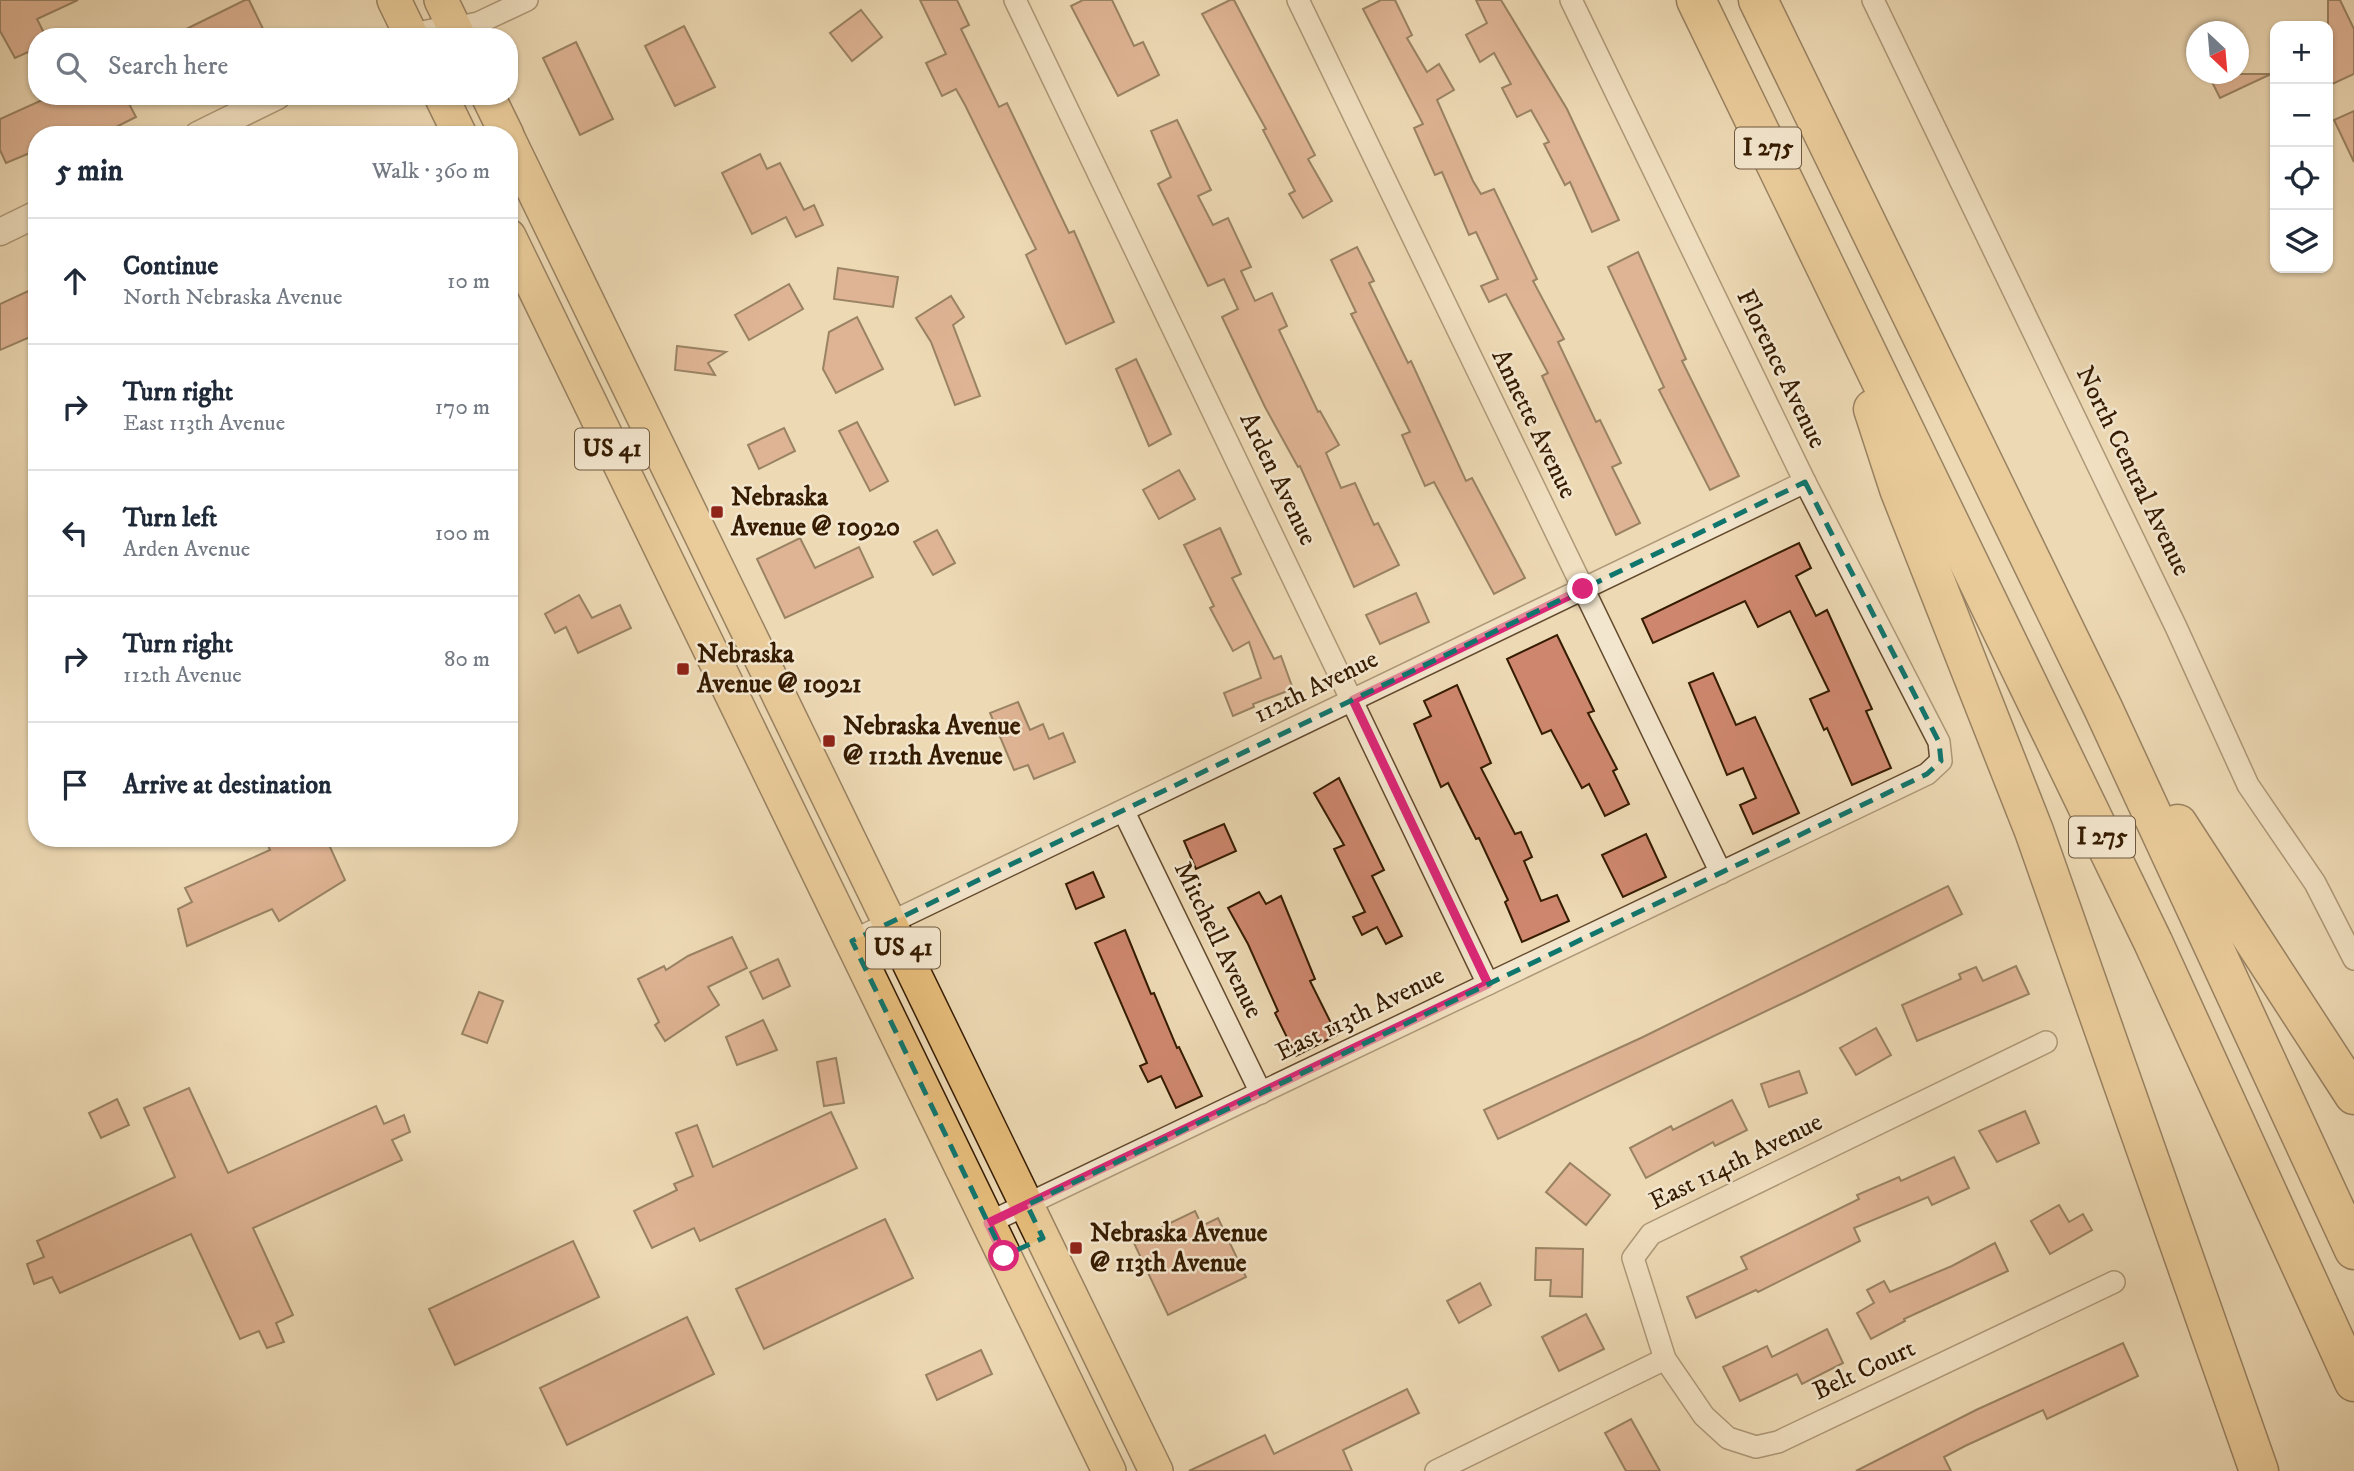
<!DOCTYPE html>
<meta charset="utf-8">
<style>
body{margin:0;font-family:"IM FELL DW Pica",serif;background:#f6f6f7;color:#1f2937}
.controls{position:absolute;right:21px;top:21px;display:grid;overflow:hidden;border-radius:14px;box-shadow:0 2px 5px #0004}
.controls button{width:63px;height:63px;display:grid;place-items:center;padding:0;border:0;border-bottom:2px solid #e0e1e3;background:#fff;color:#1f2937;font:35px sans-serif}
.compass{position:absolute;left:2186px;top:21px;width:63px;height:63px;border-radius:50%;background:#fff;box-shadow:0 2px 5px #0004;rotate:154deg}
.stop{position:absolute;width:21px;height:21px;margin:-16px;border:5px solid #db2777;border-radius:50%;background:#fff}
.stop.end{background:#db2777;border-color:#fff;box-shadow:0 2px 7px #0008}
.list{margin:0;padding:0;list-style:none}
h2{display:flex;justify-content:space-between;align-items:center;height:91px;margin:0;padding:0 28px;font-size:30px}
h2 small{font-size:23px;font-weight:400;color:#747a83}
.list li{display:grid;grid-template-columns:46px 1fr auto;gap:21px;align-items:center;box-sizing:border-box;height:126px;padding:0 28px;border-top:2px solid #e0e1e3}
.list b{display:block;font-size:26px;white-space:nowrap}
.list p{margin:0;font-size:23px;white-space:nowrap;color:#747a83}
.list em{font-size:23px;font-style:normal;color:#747a83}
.icon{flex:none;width:38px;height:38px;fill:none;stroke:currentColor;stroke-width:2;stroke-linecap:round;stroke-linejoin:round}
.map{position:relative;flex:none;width:2354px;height:1471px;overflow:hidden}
.search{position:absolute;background:#fff;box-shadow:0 2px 5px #0004;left:28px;top:28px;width:490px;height:77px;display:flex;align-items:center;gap:18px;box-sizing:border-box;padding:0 24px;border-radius:28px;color:#747a83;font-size:26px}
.panel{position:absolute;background:#fff;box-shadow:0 2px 5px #0004;left:28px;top:126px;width:490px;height:721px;border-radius:28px}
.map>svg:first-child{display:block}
</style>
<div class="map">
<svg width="2354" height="1471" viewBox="0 0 2354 1471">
<rect width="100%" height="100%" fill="#edd9b4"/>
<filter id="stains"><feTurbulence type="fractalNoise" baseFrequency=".00286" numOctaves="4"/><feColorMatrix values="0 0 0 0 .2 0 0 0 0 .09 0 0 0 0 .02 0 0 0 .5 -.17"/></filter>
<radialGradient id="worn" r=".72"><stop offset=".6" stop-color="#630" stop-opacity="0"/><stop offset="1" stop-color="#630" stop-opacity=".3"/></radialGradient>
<g fill="#ce876e" stroke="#351b00" stroke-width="2">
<polygon points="0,0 78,0 37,19 46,37 37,37 37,48 15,58 0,31"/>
<polygon points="245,0 249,0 267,37 170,37"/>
<polygon points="920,0 957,0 969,25 961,29 999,107 1007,103 1069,233 1074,231 1114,322 1066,344 1026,255 1036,249 965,105 956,89 942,96 926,63 946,54"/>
<polygon points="1083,0 1112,0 1134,46 1143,42 1159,75 1118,96 1071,6"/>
<polygon points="1230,0 1234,0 1315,155 1308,159 1332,201 1303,218 1289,194 1295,191 1263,130 1266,129 1202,14"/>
<polygon points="1381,0 1395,0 1412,35 1407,38 1427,72 1439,64 1454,90 1437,100 1473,181 1481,194 1494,189 1537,279 1533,281 1564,339 1558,342 1596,422 1600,420 1621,463 1612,467 1640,523 1616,535 1542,376 1548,373 1506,294 1489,302 1481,286 1498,279 1476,232 1469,235 1442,172 1435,175 1414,128 1423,124 1363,9"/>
<polygon points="1476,0 1501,0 1567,109 1619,220 1592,232 1570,182 1565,185 1544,144 1549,142 1531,110 1517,117 1502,88 1511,84 1494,53 1480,62 1466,35 1487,23"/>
<polygon points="2328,0 2340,0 2354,29 2354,74 2328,86"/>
<polygon points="861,10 882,37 852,61 830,33"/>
<polygon points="684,26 715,87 675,106 645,46"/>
<polygon points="576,42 613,119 580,135 543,58"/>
<polygon points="2208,74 2271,74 2220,98"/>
<polygon points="51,96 125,96 136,117 100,135 37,135 37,150 6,163 0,150 0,119"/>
<polygon points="2354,111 2354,162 2334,120"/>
<polygon points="1177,120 1211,190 1198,196 1213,225 1228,218 1251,267 1241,271 1255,301 1272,293 1287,326 1279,330 1318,412 1320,411 1339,445 1326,453 1341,488 1355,483 1374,525 1378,523 1399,565 1354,587 1300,466 1298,467 1265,407 1222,317 1238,309 1224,279 1208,286 1158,184 1171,177 1151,131"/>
<polygon points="760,154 767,169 780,163 804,210 814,205 823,225 796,237 786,217 752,234 722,173"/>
<polygon points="1357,247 1374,281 1369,283 1408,363 1411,361 1466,481 1472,478 1525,578 1494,594 1434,482 1425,486 1402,435 1410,432 1351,314 1356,312 1331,260"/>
<polygon points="1638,252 1686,359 1682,361 1739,476 1710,490 1659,390 1664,387 1608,267"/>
<polygon points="838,268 898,277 893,307 834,299"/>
<polygon points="789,284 803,309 749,340 735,315"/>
<polygon points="37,287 37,334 0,350 0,304"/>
<polygon points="951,296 964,317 953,325 980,396 955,405 931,342 916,318"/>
<polygon points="857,317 883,369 836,393 823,369 829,332"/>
<polygon points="677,346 726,352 708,363 715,375 675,370"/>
<polygon points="1136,359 1171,434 1149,446 1116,369"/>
<polygon points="857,422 888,481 870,491 839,431"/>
<polygon points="784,428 795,451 759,469 748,445"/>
<polygon points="1179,470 1195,499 1159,519 1143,490"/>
<polygon points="1220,528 1241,574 1232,578 1274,659 1281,656 1293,689 1253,704 1254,707 1233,716 1224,693 1261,678 1249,642 1233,651 1210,608 1214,606 1184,545"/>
<polygon points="937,530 955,563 933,575 914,542"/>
<polygon points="800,538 815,568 859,547 873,577 785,618 757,559"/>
<polygon points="1799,543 1811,568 1796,576 1816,616 1827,610 1872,709 1866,711 1891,768 1852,785 1827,728 1824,730 1810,699 1829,691 1790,611 1758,627 1745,601 1653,643 1642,619"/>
<polygon points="1416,593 1429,622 1380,644 1366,615"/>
<polygon points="579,595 592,618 620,605 631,628 578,653 566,627 555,633 545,614"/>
<polygon points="1557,635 1594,711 1588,713 1617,769 1613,771 1629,804 1605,816 1589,784 1582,788 1551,730 1542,734 1507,659"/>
<polygon points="1713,673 1736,725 1755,717 1799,813 1753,834 1740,805 1756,798 1743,768 1727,775 1689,683"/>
<polygon points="1457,685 1491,763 1481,768 1515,834 1521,832 1532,857 1524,861 1541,901 1557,895 1569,921 1522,942 1505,902 1508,900 1479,838 1476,839 1448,783 1441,787 1414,724 1431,716 1424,701"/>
<polygon points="1018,702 1030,730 1043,724 1049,739 1063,733 1075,762 1034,779 1028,765 1014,770 990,713"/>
<polygon points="1339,778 1384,870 1372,876 1402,936 1386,944 1377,927 1362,935 1353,917 1365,912 1334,849 1344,845 1314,793"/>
<polygon points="1224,824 1236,851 1196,869 1184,841"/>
<polygon points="1646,834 1666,877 1623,897 1602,855"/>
<polygon points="265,838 326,838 345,880 279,921 272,909 187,946 178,909 192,902 185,888 270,850"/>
<polygon points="1093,872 1104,897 1076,909 1066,884"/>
<polygon points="1948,886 1962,914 1804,993 1498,1139 1484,1110 1643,1037"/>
<polygon points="1259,892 1266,904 1281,896 1315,979 1310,981 1337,1035 1296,1056 1275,1013 1278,1011 1248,944 1228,908"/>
<polygon points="1125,930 1151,994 1154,993 1177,1048 1179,1047 1202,1096 1176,1108 1161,1076 1148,1082 1140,1066 1147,1063 1095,943"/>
<polygon points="732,937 747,968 708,987 719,1005 665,1041 655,1025 659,1022 638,979 664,966 666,970 688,956"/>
<polygon points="778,959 790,986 763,999 750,972"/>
<polygon points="2016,966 2029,994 1917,1041 1902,1005 1961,979 1959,974 1976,967 1983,981"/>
<polygon points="479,992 503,1001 487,1043 462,1034"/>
<polygon points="763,1020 777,1050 737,1065 726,1037"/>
<polygon points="1876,1028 1891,1055 1856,1075 1840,1048"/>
<polygon points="836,1058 844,1103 824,1106 817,1062"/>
<polygon points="1799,1071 1807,1093 1769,1107 1761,1084"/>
<polygon points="189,1088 228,1173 376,1106 384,1124 404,1115 410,1132 392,1140 402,1160 253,1228 293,1315 276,1323 284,1342 267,1348 259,1331 240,1339 191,1234 60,1293 52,1277 34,1284 27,1264 44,1257 37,1241 175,1177 144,1108"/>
<polygon points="117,1099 129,1125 101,1138 89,1113"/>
<polygon points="1732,1100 1747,1130 1715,1146 1713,1142 1646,1178 1630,1148 1671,1126 1673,1130"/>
<polygon points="2025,1111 2039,1143 1997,1162 1979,1131"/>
<polygon points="831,1112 857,1168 700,1241 694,1228 652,1248 634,1211 677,1190 674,1184 693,1176 676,1133 697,1125 713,1167"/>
<polygon points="1954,1157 1969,1188 1932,1205 1928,1197 1854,1228 1860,1241 1758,1292 1756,1290 1696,1318 1687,1297 1747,1269 1741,1257 1859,1199 1857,1195 1899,1177 1901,1181"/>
<polygon points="1570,1163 1610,1195 1586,1225 1546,1192"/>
<polygon points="2059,1205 2069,1222 2083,1214 2092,1230 2050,1254 2031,1221"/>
<polygon points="1195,1211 1202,1226 1218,1218 1246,1277 1168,1315 1133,1241"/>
<polygon points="885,1219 913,1278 764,1349 736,1289"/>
<polygon points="573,1241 599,1297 455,1365 429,1309"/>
<polygon points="1995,1243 2008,1271 1904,1319 1905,1321 1871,1339 1857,1313 1874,1303 1867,1290 1884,1281 1890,1292 1952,1266"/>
<polygon points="1536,1248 1583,1249 1582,1297 1550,1296 1551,1280 1535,1280"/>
<polygon points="1480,1283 1491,1305 1459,1323 1447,1301"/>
<polygon points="1586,1314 1604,1349 1559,1371 1542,1337"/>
<polygon points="687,1317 714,1374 567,1445 540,1388"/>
<polygon points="1827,1329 1843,1363 1802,1384 1797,1374 1740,1401 1723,1367 1767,1346 1772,1357"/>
<polygon points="2123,1343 2138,1376 2047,1419 2043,1410 1965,1446 1944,1457 1951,1471 1856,1471 1976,1410"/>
<polygon points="981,1350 992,1374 937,1400 926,1375"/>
<polygon points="1407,1389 1419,1413 1343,1450 1352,1471 1189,1471 1265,1435 1274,1454"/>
<polygon points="1631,1419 1660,1471 1626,1471 1605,1433"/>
</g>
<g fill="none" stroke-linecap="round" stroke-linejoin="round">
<g stroke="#634a2d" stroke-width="24">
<g id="minor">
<polyline points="1015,0 1488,984"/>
<polyline points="1298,0 1721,873"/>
<polyline points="1873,0 2176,627 2248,785 2315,883 2354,959"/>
<polyline points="454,28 478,23 527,0"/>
<polyline points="1124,812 1261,1093"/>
<polyline points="852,941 1805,482"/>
<polyline points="2046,1042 1651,1234 1633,1258 1665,1359 1704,1416 1728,1438 1756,1447 1778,1442 2114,1282"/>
<polyline points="988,1223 1927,774 1941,761 1939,742 1805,482 1571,0"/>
<polyline points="1436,1471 1665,1359"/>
</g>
</g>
<g stroke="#634a2d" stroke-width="29">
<g id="tertiary">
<polyline points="411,37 454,28"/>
<polyline points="198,135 277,96"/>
<polyline points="0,232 37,214"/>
</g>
</g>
<g stroke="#351b00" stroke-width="36">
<g id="primary">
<polyline points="394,0 412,37"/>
<polyline points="441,0 459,37"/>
<polyline points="441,96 460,135"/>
<polyline points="488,96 507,135"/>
<polyline points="509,140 1156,1471"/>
<polyline points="509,236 1109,1471"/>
</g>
</g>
<g stroke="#351b00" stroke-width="41">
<g id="motorway">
<polyline points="1696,0 2153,942 2354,1382"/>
<polyline points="1758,0 2103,708 2354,1250"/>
<polyline points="1873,409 1899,489 2034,831 2259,1471"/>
<polyline points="2178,824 2354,1095"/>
</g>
</g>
<use href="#minor" stroke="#f3e6ce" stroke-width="21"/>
<use href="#tertiary" stroke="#f3e6ce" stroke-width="26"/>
<use href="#primary" stroke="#e6bc7a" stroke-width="33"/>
<use href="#motorway" stroke="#e6bc7a" stroke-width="38"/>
</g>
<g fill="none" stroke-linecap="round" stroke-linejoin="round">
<polyline stroke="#db2777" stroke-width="9" points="1004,1256 988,1223 1488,984 1353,700 1583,589"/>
</g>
<path d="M0 0H2354V1471H0ZM 1805,482 L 1939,742 L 1941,761 L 1927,774 L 1027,1205 L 1043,1238 L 1004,1256 L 852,941 Z" fill="#edd9b4" fill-opacity=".55" fill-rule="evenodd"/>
<path fill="none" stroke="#0f766e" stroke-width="5" stroke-dasharray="14 9" stroke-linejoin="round" d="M 1805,482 L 1939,742 L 1941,761 L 1927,774 L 1027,1205 L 1043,1238 L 1004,1256 L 852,941 Z"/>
<g fill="#8f2418" stroke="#f3e6ce" stroke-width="2.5">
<rect x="710" y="505" width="14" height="14" rx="3.5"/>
<rect x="676" y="662" width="14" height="14" rx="3.5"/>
<rect x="822" y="734" width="14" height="14" rx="3.5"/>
<rect x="1069" y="1241" width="14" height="14" rx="3.5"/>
</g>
<g text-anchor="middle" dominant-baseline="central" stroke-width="5" stroke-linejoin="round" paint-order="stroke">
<g fill="#f3e6ce" stroke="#6e583e" stroke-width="2">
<rect x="1735" y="127.5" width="66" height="41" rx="5"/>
<rect x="575" y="428.5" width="74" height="41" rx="5"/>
<rect x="2069" y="816.5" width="66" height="41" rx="5"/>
<rect x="866" y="927.5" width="74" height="41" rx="5"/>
</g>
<g font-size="24" font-weight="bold" fill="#351b00">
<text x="1768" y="148">I 275</text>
<text x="612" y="449">US 41</text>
<text x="2102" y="837">I 275</text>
<text x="903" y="948">US 41</text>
</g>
<g font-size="26" fill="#351b00" stroke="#f3e6ce">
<text transform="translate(1781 369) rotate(64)">Florence Avenue</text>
<text transform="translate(1534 424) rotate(64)">Annette Avenue</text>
<text transform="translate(2133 471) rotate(64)">North Central Avenue</text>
<text transform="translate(1278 479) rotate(64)">Arden Avenue</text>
<text transform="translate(1316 687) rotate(-26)">112th Avenue</text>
<text transform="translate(1218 940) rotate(64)">Mitchell Avenue</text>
<text transform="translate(1360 1014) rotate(-26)">East 113th Avenue</text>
<text transform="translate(1736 1162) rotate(-26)">East 114th Avenue</text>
<text transform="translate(1864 1370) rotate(-25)">Belt Court</text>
</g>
<g font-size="26" font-weight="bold" fill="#351b00" stroke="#f3e6ce" text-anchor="start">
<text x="731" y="497">Nebraska<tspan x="731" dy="30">Avenue @ 10920</tspan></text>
<text x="697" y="654">Nebraska<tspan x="697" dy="30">Avenue @ 10921</tspan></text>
<text x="843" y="726">Nebraska Avenue<tspan x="843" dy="30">@ 112th Avenue</tspan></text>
<text x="1090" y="1233">Nebraska Avenue<tspan x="1090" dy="30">@ 113th Avenue</tspan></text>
</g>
</g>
<rect width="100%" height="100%" filter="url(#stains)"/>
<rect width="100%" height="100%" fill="url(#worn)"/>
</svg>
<div class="controls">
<button>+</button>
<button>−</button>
<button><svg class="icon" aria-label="locate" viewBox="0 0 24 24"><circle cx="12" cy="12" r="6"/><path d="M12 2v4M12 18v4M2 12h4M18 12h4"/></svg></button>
<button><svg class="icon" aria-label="layers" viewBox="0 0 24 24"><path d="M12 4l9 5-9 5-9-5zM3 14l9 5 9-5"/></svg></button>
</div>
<svg class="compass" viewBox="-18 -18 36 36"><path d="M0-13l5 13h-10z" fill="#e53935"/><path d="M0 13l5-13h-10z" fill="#747a83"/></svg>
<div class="stop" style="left:1004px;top:1256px"></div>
<div class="stop end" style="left:1583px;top:589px"></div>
<div class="search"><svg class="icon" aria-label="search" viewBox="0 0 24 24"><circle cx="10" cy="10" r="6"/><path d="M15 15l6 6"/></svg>Search here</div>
<section class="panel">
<h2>5 min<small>Walk · 360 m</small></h2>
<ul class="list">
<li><svg class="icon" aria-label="ahead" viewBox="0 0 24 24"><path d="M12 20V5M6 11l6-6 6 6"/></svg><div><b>Continue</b><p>North Nebraska Avenue</p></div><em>10 m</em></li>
<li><svg class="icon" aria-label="right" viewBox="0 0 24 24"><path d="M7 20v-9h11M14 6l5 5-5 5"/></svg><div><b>Turn right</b><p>East 113th Avenue</p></div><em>170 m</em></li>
<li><svg class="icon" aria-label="left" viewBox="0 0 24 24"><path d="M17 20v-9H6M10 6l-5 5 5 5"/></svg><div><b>Turn left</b><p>Arden Avenue</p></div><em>100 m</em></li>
<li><svg class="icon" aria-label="right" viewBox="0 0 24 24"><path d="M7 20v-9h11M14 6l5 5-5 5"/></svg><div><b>Turn right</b><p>112th Avenue</p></div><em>80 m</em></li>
<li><svg class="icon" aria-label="arrive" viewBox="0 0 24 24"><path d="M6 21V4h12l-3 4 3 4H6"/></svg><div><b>Arrive at destination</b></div></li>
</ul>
</section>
</div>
